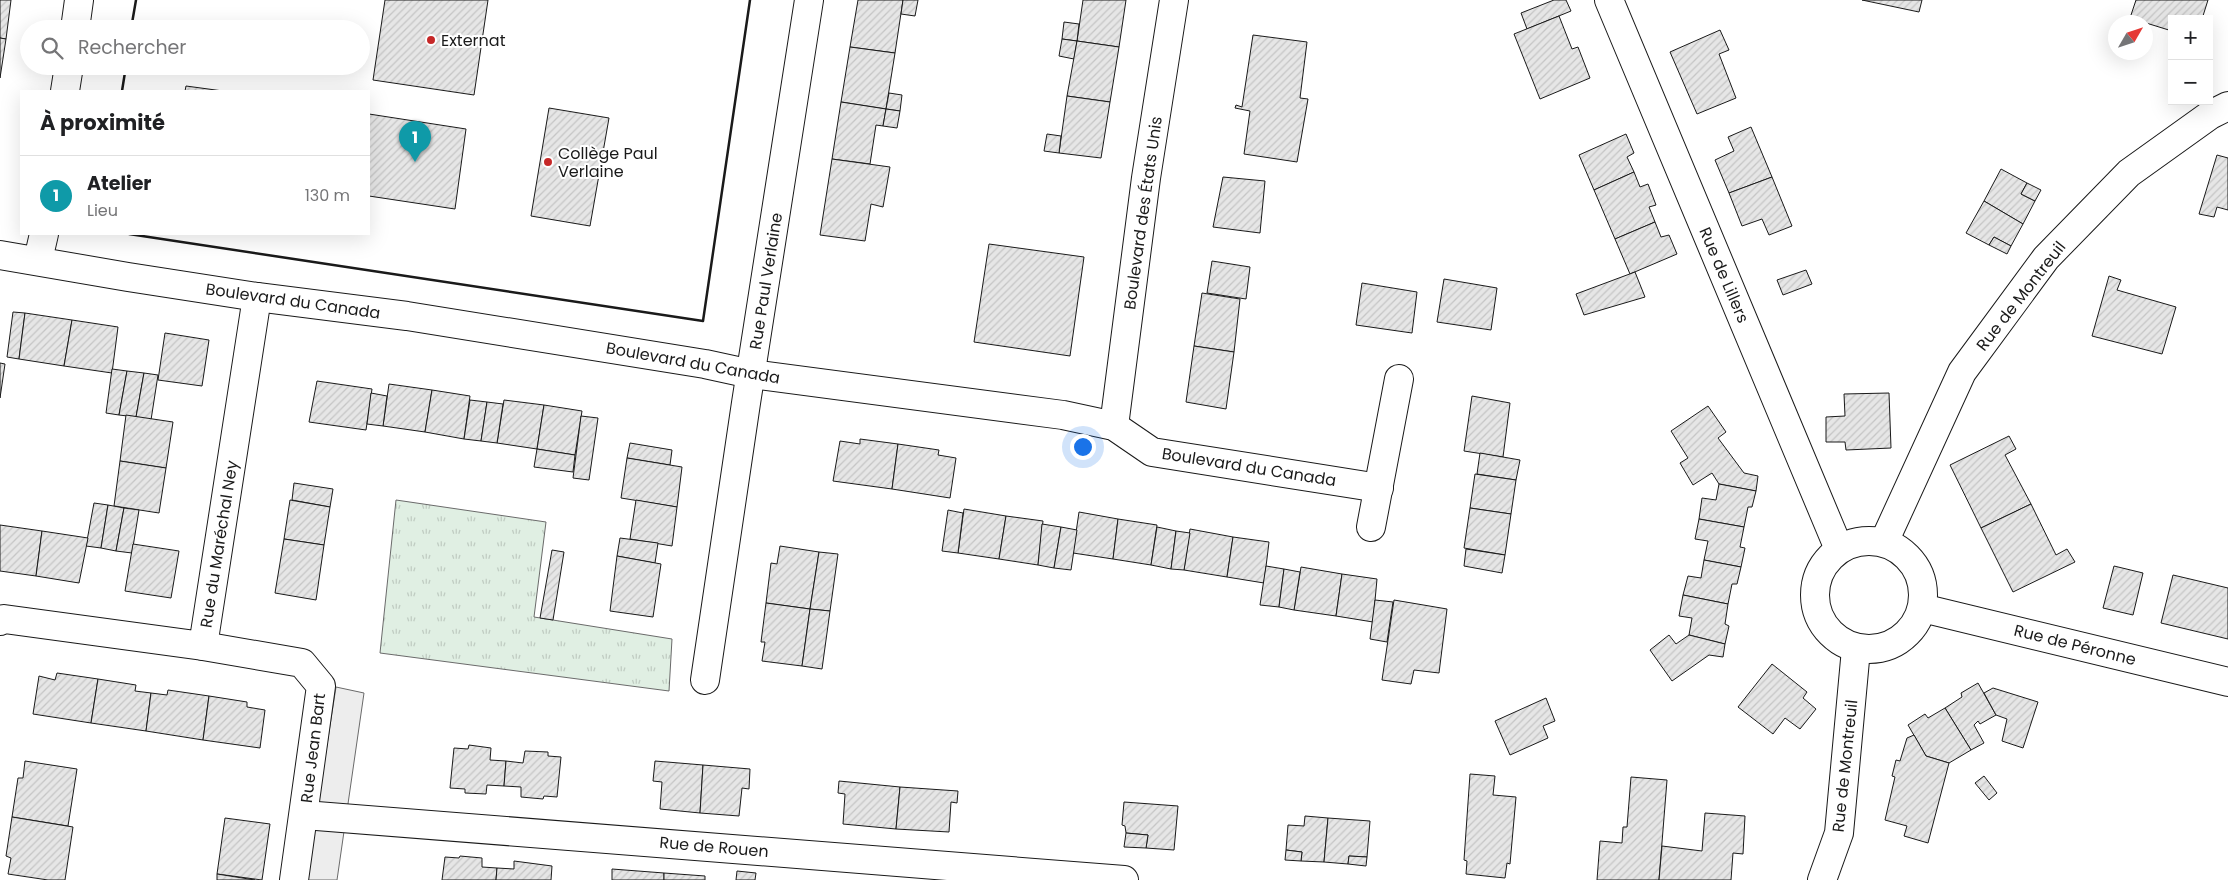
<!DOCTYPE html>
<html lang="fr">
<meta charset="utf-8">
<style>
body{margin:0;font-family:Poppins,sans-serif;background:#f2f2f2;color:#202124}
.controls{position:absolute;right:15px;top:15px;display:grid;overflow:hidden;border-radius:0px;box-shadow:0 5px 20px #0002}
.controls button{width:45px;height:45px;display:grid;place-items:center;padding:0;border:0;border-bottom:1px solid #e0e0e0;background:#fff;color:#202124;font:25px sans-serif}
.compass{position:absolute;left:2108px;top:15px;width:45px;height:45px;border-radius:50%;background:#fff;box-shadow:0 5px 20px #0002;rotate:51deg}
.you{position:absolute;left:1082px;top:446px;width:18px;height:18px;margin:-12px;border:4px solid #fff;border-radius:50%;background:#1a73e8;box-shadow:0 0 0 8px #1a73e833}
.badge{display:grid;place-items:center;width:32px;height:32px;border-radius:50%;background:#c62828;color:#fff;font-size:16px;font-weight:700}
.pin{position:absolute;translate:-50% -41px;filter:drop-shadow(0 1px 2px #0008)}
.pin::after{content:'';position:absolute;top:26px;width:18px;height:15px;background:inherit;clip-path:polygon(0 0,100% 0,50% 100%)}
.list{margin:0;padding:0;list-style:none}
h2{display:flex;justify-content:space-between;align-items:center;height:65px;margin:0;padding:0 20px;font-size:21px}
h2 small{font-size:16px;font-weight:400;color:#757577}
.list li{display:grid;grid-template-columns:32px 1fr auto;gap:15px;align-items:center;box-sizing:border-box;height:80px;padding:0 20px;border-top:1px solid #e0e0e0}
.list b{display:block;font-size:19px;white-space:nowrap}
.list p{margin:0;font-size:16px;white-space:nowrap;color:#757577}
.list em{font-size:16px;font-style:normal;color:#757577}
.icon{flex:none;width:28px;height:28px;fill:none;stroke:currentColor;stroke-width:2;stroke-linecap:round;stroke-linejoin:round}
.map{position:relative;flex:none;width:2228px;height:880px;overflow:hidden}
.search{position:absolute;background:#fff;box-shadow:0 5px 20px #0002;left:20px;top:20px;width:350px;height:55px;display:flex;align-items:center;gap:12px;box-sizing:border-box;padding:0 18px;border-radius:28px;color:#757577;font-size:19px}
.panel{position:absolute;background:#fff;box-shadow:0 5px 20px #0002;left:20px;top:90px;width:350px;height:145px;border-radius:0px}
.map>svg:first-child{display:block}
</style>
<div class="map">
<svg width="2228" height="880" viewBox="0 0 2228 880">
<defs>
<pattern id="grass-tufts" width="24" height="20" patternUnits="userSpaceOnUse" patternTransform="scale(1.25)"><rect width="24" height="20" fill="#e0efe3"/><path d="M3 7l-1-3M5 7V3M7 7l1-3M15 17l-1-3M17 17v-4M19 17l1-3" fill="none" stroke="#c0ccc2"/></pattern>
<pattern id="building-hatch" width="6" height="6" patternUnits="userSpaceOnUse" patternTransform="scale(1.25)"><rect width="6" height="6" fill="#e6e6e6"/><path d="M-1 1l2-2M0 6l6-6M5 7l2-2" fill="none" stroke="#c5c5c5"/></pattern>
</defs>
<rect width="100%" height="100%" fill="#fff"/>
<polygon fill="url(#grass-tufts)" stroke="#6a6a6a" points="396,500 546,522 534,617 672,639 669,691 380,653"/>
<polygon fill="#ededed" stroke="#6a6a6a" points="336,687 364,693 337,880 306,880"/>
<g fill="url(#building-hatch)" stroke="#1a1a1a">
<polygon points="0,0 11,0 6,39 0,38"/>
<polygon points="385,0 488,0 474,95 373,80"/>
<polygon points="858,0 903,0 895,53 850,47"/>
<polygon points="903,0 918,0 915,16 901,14"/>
<polygon points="1083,0 1126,0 1119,47 1077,41"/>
<polygon points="1554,0 1566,0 1571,11 1527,29 1521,13"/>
<polygon points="1862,0 1922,0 1919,12"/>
<polygon points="2136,0 2208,0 2202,19 2172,19 2172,31 2130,18"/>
<polygon points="1559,16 1572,49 1578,47 1590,78 1540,99 1514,34"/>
<polygon points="1064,22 1079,24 1077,41 1062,39"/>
<polygon points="1720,30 1729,50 1719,54 1736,98 1697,114 1670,52"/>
<polygon points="1253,35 1307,42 1300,98 1308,99 1297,162 1244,154 1250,111 1235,108 1236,105 1242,107"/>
<polygon points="0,38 6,39 0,78"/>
<polygon points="1062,39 1077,41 1074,59 1059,56"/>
<polygon points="1077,41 1119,47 1110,102 1067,96"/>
<polygon points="850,47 895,53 886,109 841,102"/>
<polygon points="186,86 223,91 185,91"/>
<polygon points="889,93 902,95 900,111 886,109"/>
<polygon points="1067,96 1110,102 1101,158 1059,153"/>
<polygon points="841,102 886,109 883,126 876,125 870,164 832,159"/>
<polygon points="549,108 609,118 590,226 531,216"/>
<polygon points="886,109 900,111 897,128 883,126"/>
<polygon points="369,114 466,129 455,209 369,196"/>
<polygon points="1751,127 1772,177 1729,193 1715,160 1734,151 1728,137"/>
<polygon points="1047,134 1061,136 1059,153 1044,151"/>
<polygon points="1626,134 1634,153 1627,157 1634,172 1594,190 1579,155"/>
<polygon points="2217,155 2228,158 2228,210 2217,207 2214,217 2199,214"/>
<polygon points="832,159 890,167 883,207 871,204 865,241 820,235"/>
<polygon points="2001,169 2027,183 2021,194 2035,201 2023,224 1984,201"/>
<polygon points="1634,172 1640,187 1648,184 1656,205 1649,207 1655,222 1615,239 1594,190"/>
<polygon points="1223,177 1265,181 1260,233 1213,227"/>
<polygon points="1772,177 1792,226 1769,235 1762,219 1742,226 1729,193"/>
<polygon points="2027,183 2041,190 2035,201 2021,194"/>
<polygon points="1984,201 2023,224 2011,246 1994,237 1989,245 1966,233"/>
<polygon points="1655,222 1661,237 1669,235 1677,254 1630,274 1615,239"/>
<polygon points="1994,237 2011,246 2007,254 1989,245"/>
<polygon points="989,244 1084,257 1070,356 974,342"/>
<polygon points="1212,261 1250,267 1246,299 1207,293"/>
<polygon points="1806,270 1812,284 1783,295 1777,280"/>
<polygon points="1635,272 1645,297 1584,315 1576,294"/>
<polygon points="2109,276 2121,280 2117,290 2176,307 2162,354 2092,336"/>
<polygon points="1444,279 1497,288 1491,330 1437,322"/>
<polygon points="1362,283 1417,292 1412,333 1356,325"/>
<polygon points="1202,293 1240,299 1234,352 1194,346"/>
<polygon points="13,312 25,313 19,359 7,357"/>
<polygon points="25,313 72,320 64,366 19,359"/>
<polygon points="72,320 118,327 112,373 64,366"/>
<polygon points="165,333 209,340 202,386 158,380"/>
<polygon points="1194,346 1234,352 1226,409 1186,402"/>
<polygon points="0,363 5,364 0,398"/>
<polygon points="112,369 127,371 119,415 106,413"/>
<polygon points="127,371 144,373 136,417 119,415"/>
<polygon points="144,373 158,375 151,420 136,417"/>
<polygon points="317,381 372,389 366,430 309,422"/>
<polygon points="389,384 432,390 425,432 383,426"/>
<polygon points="432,390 470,396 464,439 425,432"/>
<polygon points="371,393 387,396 383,426 367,424"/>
<polygon points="1889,393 1891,448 1846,450 1845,442 1826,442 1826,417 1845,416 1844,394"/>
<polygon points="1472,396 1510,403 1503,457 1464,451"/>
<polygon points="470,400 487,402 481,441 464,439"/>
<polygon points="504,400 544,405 537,449 497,443"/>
<polygon points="487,402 503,404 497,443 481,441"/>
<polygon points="544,405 582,411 575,455 537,449"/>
<polygon points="1708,406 1726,432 1718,438 1744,473 1758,476 1756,491 1719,484 1712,473 1693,485 1680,463 1688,458 1671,431"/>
<polygon points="126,415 173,422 166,468 120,461"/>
<polygon points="581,416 598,418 589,480 573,478"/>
<polygon points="2009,436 2016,449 2005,455 2031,504 1981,528 1950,465"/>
<polygon points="860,439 898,444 892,489 833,481 840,441 860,444"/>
<polygon points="630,443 672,450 670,465 627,458"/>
<polygon points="898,444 939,450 938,455 956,458 950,498 892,489"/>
<polygon points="537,449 575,455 573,472 534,467"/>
<polygon points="1480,453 1520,460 1516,480 1477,474"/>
<polygon points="627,458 682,467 677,507 621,498"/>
<polygon points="120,461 166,468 159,513 114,506"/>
<polygon points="1475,474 1516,480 1511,514 1470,508"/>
<polygon points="294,483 333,489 330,507 292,500"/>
<polygon points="1719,484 1756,491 1752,507 1748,507 1744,527 1699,519 1702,498 1716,500"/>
<polygon points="290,500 330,507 324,545 284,539"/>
<polygon points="636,500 677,507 672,546 630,539"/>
<polygon points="94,503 108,505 101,548 86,546"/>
<polygon points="2031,504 2056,555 2067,549 2075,562 2013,592 1981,528"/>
<polygon points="108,505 124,508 116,551 101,548"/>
<polygon points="124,508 139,510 132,553 116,551"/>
<polygon points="1470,508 1511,514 1505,555 1464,548"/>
<polygon points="964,509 1006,516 999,559 958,553"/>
<polygon points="948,510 963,513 958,553 942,551"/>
<polygon points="1079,512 1118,519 1113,559 1073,553"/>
<polygon points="1006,516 1043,521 1038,565 999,559"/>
<polygon points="1118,519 1157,525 1151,565 1113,559"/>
<polygon points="1699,519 1744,527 1740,547 1745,548 1741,567 1704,560 1708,541 1695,539"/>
<polygon points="1042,524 1061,527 1054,568 1038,565"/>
<polygon points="0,525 42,531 36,576 0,571"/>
<polygon points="1061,527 1077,530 1071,570 1054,568"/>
<polygon points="1157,527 1176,531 1171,569 1151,565"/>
<polygon points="1190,529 1233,537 1227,577 1184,570"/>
<polygon points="42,531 88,538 79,583 36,576"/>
<polygon points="1176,531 1190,533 1184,570 1171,569"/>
<polygon points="1233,537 1269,542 1264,583 1227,577"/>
<polygon points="620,538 658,543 655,563 617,556"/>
<polygon points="284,539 324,545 316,600 275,593"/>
<polygon points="133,544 179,551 171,598 125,591"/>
<polygon points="780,546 819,552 810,609 766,603 771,563 777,564"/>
<polygon points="1466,549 1505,555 1502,573 1464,566"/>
<polygon points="552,550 564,552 553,620 540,618"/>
<polygon points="819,552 838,554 830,611 810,609"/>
<polygon points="617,556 661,564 653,617 610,611"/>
<polygon points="1704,560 1741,567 1737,584 1732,584 1728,604 1683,595 1688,576 1701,578"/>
<polygon points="1266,566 1284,569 1279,607 1260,605"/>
<polygon points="2114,566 2143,573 2133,615 2103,608"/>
<polygon points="1301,567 1342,574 1336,616 1294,610"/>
<polygon points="1284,569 1300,572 1294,610 1279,607"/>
<polygon points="1342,574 1377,579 1373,622 1336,616"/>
<polygon points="2173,575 2228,588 2228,639 2161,623"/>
<polygon points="1683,595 1728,604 1725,624 1729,626 1725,644 1689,635 1692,618 1679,616"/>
<polygon points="1375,600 1393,602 1387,642 1370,639"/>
<polygon points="1394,600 1447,609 1439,673 1414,670 1411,684 1382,680"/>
<polygon points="766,603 810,609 802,666 762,661 765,642 761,642"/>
<polygon points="810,609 830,611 822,669 802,666"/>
<polygon points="1669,635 1676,644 1689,635 1725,644 1723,657 1709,655 1672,681 1650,650"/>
<polygon points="1772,664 1807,692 1803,698 1816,709 1800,729 1785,718 1773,734 1738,707"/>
<polygon points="57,673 98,679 91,723 33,714 39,676 55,680"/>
<polygon points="98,679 136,685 135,691 151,693 146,731 91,723"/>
<polygon points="1978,683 1996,715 1980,724 1978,721 1974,725 1984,743 1971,750 1945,708 1962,697 1961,693"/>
<polygon points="1993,688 2038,702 2023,748 2002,741 2007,719 1996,715 1984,693"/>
<polygon points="168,690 209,696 203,740 146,731 151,693 167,695"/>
<polygon points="209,696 247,702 247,707 265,710 260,748 203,740"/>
<polygon points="1546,698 1555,721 1543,726 1548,738 1510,755 1495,721"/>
<polygon points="1945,708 1971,750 1949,763 1926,756 1908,725 1925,714 1928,718"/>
<polygon points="1914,735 1926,756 1949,763 1928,843 1904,836 1907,826 1885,820 1895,777 1892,776 1896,760 1900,761 1907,738"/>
<polygon points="469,745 491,748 490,760 506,761 504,786 487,785 486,794 465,793 465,789 450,788 454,748 468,749"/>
<polygon points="525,751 548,752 548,756 561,757 557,797 544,796 543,799 521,797 521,787 504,786 506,761 523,763"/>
<polygon points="25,761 77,769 68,826 12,817 18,778 23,778"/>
<polygon points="655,761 703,765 700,813 660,809 662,782 653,781"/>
<polygon points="703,765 750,769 749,789 742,788 739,816 700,813"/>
<polygon points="1470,774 1495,776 1493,795 1516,797 1510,864 1507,863 1505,878 1466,874 1467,861 1464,860"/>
<polygon points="1984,776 1997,793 1989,800 1975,783"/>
<polygon points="1631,777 1667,780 1659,880 1597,880 1600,841 1622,843 1623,827 1627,827"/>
<polygon points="839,781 900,787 896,829 843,824 845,794 838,793"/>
<polygon points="900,787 958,791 957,803 951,802 949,832 896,829"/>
<polygon points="1124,802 1178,806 1174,850 1146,848 1148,835 1126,833 1125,826 1122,825"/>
<polygon points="1705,813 1745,816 1743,854 1733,853 1731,880 1659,880 1662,846 1702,851"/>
<polygon points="1305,816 1328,818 1324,862 1301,861 1302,852 1286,850 1288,825 1304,826"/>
<polygon points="12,817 73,827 65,880 48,880 8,874 11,858 6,856"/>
<polygon points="225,818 270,824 262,880 217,874"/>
<polygon points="1328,818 1370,821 1367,857 1349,856 1348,864 1324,862"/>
<polygon points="1126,833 1148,835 1146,848 1124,847"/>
<polygon points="1286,850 1302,852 1301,861 1285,860"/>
<polygon points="460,856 482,858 482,867 497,868 496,880 442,880 445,857 459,858"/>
<polygon points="1349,856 1367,857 1366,866 1348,864"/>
<polygon points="514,861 552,866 551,880 496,880 497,868 514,869"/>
<polygon points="612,869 664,873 664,880 612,880"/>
<polygon points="737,871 756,873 755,880 736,880"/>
<polygon points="664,873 705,876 705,880 664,880"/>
<polygon points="217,874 255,880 217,880"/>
</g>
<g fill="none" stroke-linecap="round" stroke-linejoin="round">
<g stroke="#1a1a1a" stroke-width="30">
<g id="minor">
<polyline points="1609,0 1839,549"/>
<polyline points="75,29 79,0"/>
<polyline points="65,91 69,66"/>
<polyline points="0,255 128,277 257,297 407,316 705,364 751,374 1063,415 1114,426 1152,452 1379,488"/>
<polyline points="38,260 44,234"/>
<polyline points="1114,426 1146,178 1174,0"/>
<polyline points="1371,527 1399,379"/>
<circle cx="1869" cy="595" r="54"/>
<polyline points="1884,542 1962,372 2046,258 2129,173 2210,115 2228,106"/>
<polyline points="1922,608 2228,682"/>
<polyline points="0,621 4,619 203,646 257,297"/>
<polyline points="203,646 302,663 321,686 294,880"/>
<polyline points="705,680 746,403 809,0"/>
<polyline points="304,815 1124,880"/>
<polyline points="1822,880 1839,833 1856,649"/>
</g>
</g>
<use href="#minor" stroke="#fff" stroke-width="28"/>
<g stroke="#1a1a1a" stroke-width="2.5">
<polyline points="131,29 136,0"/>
<polyline points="122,91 126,66"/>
<polyline points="129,234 703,321 750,0"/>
</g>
</g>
<g fill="#c62828" stroke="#fff" stroke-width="2">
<circle cx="431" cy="40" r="5"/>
<circle cx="548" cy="162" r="5"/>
</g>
<g text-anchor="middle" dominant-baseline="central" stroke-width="4" stroke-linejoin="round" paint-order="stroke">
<g font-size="16" fill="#1a1a1a" stroke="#fff" text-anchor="start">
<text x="441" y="40">Externat</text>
<text x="558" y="153">Collège Paul<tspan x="558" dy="18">Verlaine</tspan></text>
</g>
<g font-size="16" fill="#1a1a1a" stroke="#fff">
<text transform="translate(1143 213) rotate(-82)">Boulevard des États Unis</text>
<text transform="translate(1724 275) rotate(67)">Rue de Lillers</text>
<text transform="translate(766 281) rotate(-81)">Rue Paul Verlaine</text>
<text transform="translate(2021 296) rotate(-52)">Rue de Montreuil</text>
<text transform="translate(293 301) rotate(8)">Boulevard du Canada</text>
<text transform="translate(693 363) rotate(10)">Boulevard du Canada</text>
<text transform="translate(1249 467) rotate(9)">Boulevard du Canada</text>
<text transform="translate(219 544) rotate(-81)">Rue du Maréchal Ney</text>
<text transform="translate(2075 645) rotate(14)">Rue de Péronne</text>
<text transform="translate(313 748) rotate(-83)">Rue Jean Bart</text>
<text transform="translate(1845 766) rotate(-84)">Rue de Montreuil</text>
<text transform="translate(714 847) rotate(5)">Rue de Rouen</text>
</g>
</g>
</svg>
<div class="controls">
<button>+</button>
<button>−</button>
</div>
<svg class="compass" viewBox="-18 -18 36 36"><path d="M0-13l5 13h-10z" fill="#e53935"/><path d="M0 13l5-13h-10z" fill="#757577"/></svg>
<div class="you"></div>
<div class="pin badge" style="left:415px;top:162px;background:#0f9aa8">1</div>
<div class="search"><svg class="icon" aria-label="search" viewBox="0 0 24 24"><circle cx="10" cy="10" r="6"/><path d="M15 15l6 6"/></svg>Rechercher</div>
<section class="panel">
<h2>À proximité<small></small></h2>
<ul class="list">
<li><span class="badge" style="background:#0f9aa8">1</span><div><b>Atelier</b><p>Lieu</p></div><em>130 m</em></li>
</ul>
</section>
</div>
